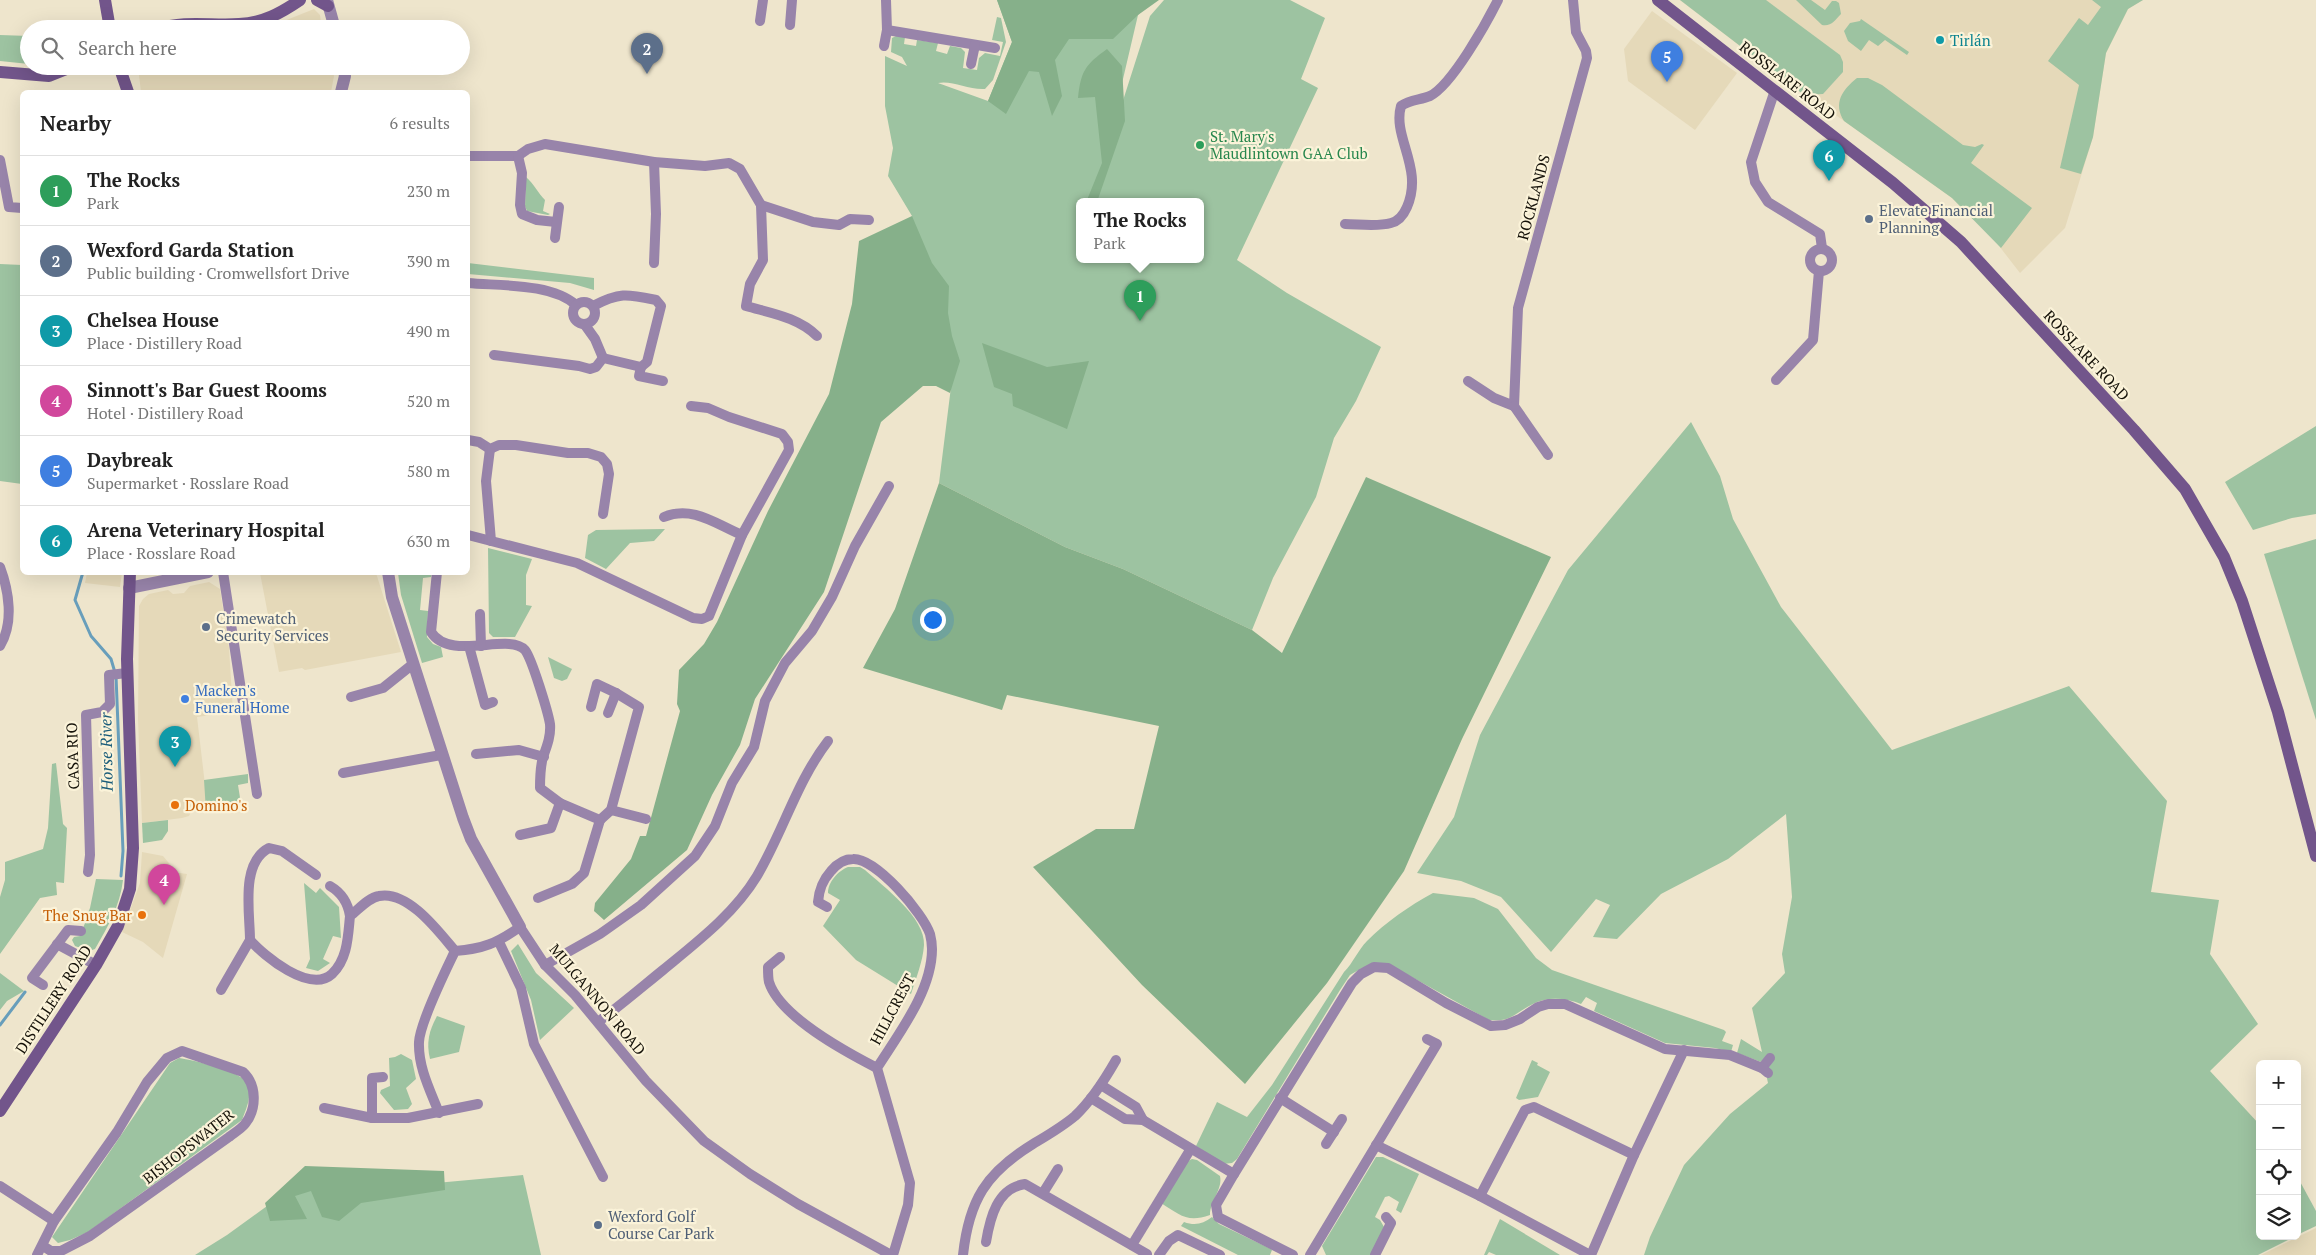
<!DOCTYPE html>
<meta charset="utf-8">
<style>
body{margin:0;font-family:"PT Serif",serif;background:#f6f6f6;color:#222}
.controls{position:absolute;right:15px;bottom:15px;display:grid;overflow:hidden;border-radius:8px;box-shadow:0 5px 20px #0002}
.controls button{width:45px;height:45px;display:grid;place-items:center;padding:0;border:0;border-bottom:1px solid #e0e0e0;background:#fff;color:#222;font:25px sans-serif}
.you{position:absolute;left:932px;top:619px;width:18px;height:18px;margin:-12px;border:4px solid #fff;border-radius:50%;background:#1a73e8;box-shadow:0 0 0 8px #1a73e833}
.badge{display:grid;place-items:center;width:32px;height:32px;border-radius:50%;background:#111827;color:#fff;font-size:16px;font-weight:700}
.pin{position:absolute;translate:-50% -41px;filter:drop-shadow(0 1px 2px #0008)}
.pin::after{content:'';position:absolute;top:26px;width:18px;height:15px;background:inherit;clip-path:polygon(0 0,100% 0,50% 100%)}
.popup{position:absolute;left:1076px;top:198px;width:128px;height:65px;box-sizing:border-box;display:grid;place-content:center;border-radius:8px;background:#fff;filter:drop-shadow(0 1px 4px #0005);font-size:16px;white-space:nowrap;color:#767676}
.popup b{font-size:19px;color:#222}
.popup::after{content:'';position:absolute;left:50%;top:100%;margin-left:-10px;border:10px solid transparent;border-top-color:#fff}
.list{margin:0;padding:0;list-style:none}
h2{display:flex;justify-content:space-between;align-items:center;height:65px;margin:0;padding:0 20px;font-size:21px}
h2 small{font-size:16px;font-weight:400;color:#767676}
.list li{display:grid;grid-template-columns:32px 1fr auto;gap:15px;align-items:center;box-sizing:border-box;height:70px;padding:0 20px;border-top:1px solid #e0e0e0}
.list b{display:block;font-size:19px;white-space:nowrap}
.list p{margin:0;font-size:16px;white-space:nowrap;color:#767676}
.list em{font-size:16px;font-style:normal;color:#767676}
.icon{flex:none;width:28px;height:28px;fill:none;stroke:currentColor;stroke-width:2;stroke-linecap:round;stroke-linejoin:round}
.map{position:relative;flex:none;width:2316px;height:1255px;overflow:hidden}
.search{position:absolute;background:#fff;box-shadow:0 5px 20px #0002;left:20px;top:20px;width:450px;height:55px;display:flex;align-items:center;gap:12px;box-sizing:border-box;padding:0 18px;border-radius:28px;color:#767676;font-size:19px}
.panel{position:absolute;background:#fff;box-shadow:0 5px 20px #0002;left:20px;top:90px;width:450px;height:485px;border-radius:8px}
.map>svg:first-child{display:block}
</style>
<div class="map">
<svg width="2316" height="1255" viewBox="0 0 2316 1255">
<rect width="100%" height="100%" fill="#eee5cc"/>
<g fill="#e5d9b9">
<polygon points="1680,0 2143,0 2128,9 2106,53 2093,137 2065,228 2020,273 1989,233 1952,198 1809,96 1804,95"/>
<polygon points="314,9 320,15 322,29 264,29"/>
<polygon points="1652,11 1737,73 1695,130 1628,81 1624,49"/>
<polygon points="133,66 331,66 334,76 331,92 141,92 139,75"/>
<polygon points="87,573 122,573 120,587 85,583"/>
<polygon points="260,573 376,573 401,652 305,670 302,668 279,672"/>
<polygon points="209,582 220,589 229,648 233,712 197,717 208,810 191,812 189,816 182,818 142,823 138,719 139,606 143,599 149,594 168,590 173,594 184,593 190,586"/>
<polygon points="142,852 163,856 173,868 173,872 187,874 163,958 143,942 122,932 140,883"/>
<polygon points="2316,1228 2316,1255 2261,1255"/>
</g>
<g fill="#9dc3a1" fill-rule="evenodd">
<path d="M 997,0 L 1150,0 L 1138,15 L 1104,160 L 1150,16 L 1164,0 L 1290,0 L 1325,18 L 1301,79 L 1318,88 L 1237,260 L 1287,293 L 1381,347 L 1356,401 L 1334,438 L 1316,497 L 1273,578 L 1252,630 L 1123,569 L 1065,547 L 939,483 L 951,387 L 911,251 L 912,216 L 888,176 L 893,148 L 885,106 L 885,56 L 907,66 L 902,57 L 891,52 L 892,38 L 896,36 L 905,37 L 904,44 L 916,46 L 917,40 L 938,43 L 936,51 L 947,54 L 950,46 L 961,48 L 965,52 L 963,68 L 977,70 L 979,58 L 985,53 L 1000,56 L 1003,42 L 992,40 L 997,17 L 1001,18 L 1006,42 L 993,80 L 985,89 C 968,90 952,80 938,83 L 988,101 L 1012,42 ZM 1080,202 L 1200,202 L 1200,260 L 1080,260 Z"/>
<polygon points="1680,0 1766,0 1840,55 1843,62 1843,72 1823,94 1804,95"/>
<path d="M 1796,0 L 1811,0 L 1825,10 L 1832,1 L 1836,1 L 1839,3 L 1841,14 C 1835,20 1831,27 1822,25 Z"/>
<polygon points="2092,0 2143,0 2128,9 2106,53 2093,137 2081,174 2060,168 2079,85 2048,61 2079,18 2088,25 2101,7"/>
<polygon points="1861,19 1909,52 1907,55 1885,40 1878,46 1869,40 1861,51 1848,41 1844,31 1850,23 1860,21"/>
<polygon points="0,35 29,36 29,64 0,61"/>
<path d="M 1857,78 L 1868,78 L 1882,85 L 1963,145 L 1975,147 L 1982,144 L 1984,145 L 1971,163 L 2032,208 L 2001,248 L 1952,198 L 1844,121 C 1833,103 1842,90 1857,78 Z"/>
<path d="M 526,177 C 534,184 538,193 545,200 L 543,211 L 550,214 L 548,215 L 527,211 L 525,206 Z"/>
<polygon points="468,263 594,278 594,290 570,283 468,274"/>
<polygon points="0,264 22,265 22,484 0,481"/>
<polygon points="1691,422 1720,476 1733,519 1781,607 1892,750 2069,686 2167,801 2151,892 2219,900 2210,954 2258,1024 2210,1071 2260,1125 2260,1236 2296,1236 2258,1255 1644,1255 1650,1237 1684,1165 1730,1114 1768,1083 1763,1060 1761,1062 1737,1053 1741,1039 1762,1052 1752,1008 1785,973 1782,954 1792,897 1786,814 1728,859 1661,894 1617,939 1593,937 1610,905 1596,899 1551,952 1501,897 1461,881 1417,873 1454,817 1480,735 1568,570"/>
<polygon points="2316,426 2316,514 2292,518 2253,530 2225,482"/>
<polygon points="665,529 654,541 630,543 606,569 585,558 588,535 596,530"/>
<polygon points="2316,539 2316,720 2264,554"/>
<polygon points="488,548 532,559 526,575 526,605 532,606 515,637 493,637 489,633"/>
<polygon points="398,573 432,573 431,577 423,578 420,610 428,611 427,637 433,644 441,647 443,657 422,663 401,595"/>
<polygon points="548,657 572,669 567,679 562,681 554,678"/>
<polygon points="56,763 63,824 67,828 64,883 56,882 57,895 40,898 0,954 0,897 5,880 5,862 43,849 48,828 52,764"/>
<polygon points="248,774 248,783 238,785 241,804 206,811 204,780"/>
<polygon points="168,820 168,831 162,840 143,843 142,823"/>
<path d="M 848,867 L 860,867 L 865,870 C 883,886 926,918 924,945 C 923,961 916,978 911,994 L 856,960 L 823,926 L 840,900 L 828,893 C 828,882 838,871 848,867 Z"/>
<path d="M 96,879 L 123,880 C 120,906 108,926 95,949 L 89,951 L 75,946 L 72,940 L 74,937 L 80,936 L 85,923 L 84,923 L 90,908 Z"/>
<polygon points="304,883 316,893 320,888 339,907 341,938 333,936 323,959 330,963 318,971 306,968 310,959"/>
<path d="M 1433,893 L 1474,898 L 1498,909 L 1536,958 L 1552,970 L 1724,1030 L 1726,1032 L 1722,1041 L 1733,1045 L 1731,1052 L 1715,1048 L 1665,1043 L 1594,1011 L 1597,1003 L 1586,997 L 1581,1004 C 1566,998 1547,996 1531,1005 C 1514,1014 1511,1022 1489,1020 L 1390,965 L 1362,968 L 1350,975 L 1340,990 L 1237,1159 L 1232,1163 L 1223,1164 L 1196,1146 L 1217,1102 L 1247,1117 L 1272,1085 L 1344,972 C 1353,963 1358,950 1367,941 C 1386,922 1409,906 1433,893 Z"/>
<polygon points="518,944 536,973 574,1008 540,1040 531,1000 511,951"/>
<polygon points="0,973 24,991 7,1001 0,1010"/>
<path d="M 437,1016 L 465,1026 L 459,1052 L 430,1059 C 426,1042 429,1031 437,1016 Z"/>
<polygon points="401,1054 412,1060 416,1079 406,1088 412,1104 408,1109 394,1110 380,1093 381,1090 390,1086 389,1058 395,1057"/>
<path d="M 179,1058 C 193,1060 241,1071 247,1083 C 253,1095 246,1109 242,1120 L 88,1232 L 70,1240 L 58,1243 L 52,1237 L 170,1063 Z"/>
<polygon points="1532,1060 1538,1063 1537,1065 1550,1072 1538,1097 1519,1100 1516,1098"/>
<polygon points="1376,1157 1383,1157 1419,1174 1401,1213 1396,1210 1399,1202 1389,1196 1385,1197 1375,1217 1380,1220 1384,1227 1371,1255 1326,1255 1322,1246"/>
<path d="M 1192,1159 L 1197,1160 L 1220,1176 C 1223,1189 1210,1201 1210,1215 C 1187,1223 1180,1215 1161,1203 L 1188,1161 Z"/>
<polygon points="523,1175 541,1255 195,1255 227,1235 307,1177 403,1186"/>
<polygon points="2297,1176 2316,1211 2316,1226 2297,1235"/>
<path d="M 1212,1217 L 1219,1224 L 1271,1249 L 1272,1250 L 1270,1255 L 1238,1255 L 1181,1226 L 1184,1222 C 1195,1226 1203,1224 1212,1217 Z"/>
<polygon points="1500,1219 1560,1255 1496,1255 1489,1252 1487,1255 1484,1255"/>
</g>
<g fill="#86b08a">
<polygon points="997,0 1159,0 1138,15 1113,39 1069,39 1055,60 1062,96 1052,116 1039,72 1029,71 1006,114 988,101 1012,42"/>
<path d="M 1107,49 L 1122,66 L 1125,121 L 1097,202 L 1087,200 L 1102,163 L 1095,97 L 1078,98 C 1081,71 1085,65 1107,49 Z"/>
<polygon points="912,216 932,263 949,286 948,313 952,336 960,361 950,393 936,386 923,386 881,422 824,592 755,699 740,745 712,795 687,850 604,920 594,911 595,903 631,859 640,836 646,836 680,711 677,704 679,670 704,644 717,622 768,511 829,394 852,304 859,241"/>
<polygon points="982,343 1047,367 1089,361 1067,429 1013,406 1012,394 994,387"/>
<polygon points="1366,477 1551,557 1462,739 1404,871 1327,983 1245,1084 1142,985 1033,867 1096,829 1134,829 1159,726 1007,695 1002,710 863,668 895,609 939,483 1065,547 1123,569 1252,630 1282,653"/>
<polygon points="305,1166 444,1171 445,1190 361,1203 339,1221 322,1217 311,1191 295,1196 307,1219 270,1221 265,1203"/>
</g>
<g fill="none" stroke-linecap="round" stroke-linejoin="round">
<g stroke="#689ebb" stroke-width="3">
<polyline points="83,572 75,600 91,636 111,659 116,676 123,851 121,876"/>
<polyline points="0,1025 25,992"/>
</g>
<g stroke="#9884aa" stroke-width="10">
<polyline points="886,0 887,30 995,48"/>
<polyline points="760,21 763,0"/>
<polyline points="790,25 792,0"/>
<polyline points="884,46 887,30"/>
<polyline points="971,64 975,45"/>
<polyline points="1775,90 1751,162 1755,182 1768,202 1820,234 1822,248"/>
<path d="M 468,156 L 518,156 L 528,149 L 545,144 L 654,162 L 705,166 L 729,163 L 740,169 L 761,205 L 763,260 L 750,284 L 746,306 C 770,313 798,317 817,336"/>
<polyline points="518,156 522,173 520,205 522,214 537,220 556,222"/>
<polyline points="0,160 9,207 22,208"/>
<polyline points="761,205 813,222 839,225 850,219 869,220"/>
<path d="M 1345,224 C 1359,224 1377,227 1391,223 C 1399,221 1404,214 1407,207 C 1424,168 1392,137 1401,106 C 1410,100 1420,100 1430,96 C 1452,85 1487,22 1498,0"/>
<polyline points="555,238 559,207"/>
<circle cx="1821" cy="260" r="11"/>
<polyline points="654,263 656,214 654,162"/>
<path d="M 468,283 C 500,286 551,283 576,305"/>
<circle cx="584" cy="313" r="11"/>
<polyline points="585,325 595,339 603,358"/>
<path d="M 494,355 L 579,366 L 590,369 L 596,367 L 603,358 L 641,367 L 647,362 L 661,306 L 656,300 C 627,294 620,292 593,306"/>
<polyline points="641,367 639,376 663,381"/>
<polyline points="1776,380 1813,340 1819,271"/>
<polyline points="1468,381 1494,398 1514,406 1518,308 1587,58 1586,51 1576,32 1573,0"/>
<polyline points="1514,406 1548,455"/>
<polyline points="468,440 479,442 490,449 499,445 516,445 568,453 588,453 601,457 607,464 609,474 603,514"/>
<polyline points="490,449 486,481 491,541"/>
<path d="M 664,517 C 692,505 716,524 742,535"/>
<polyline points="468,535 577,563 693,618 702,619 709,616 742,535 789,450 788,442 782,434 729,417 708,408 691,406"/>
<path d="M 0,567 C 9,591 14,623 0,646"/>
<polyline points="223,572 257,794"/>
<path d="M 437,572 L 431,632 C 450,662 509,632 525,650 C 532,659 548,712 550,724 C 551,736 547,746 543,757 C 540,768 540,777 540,788 L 560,803 L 600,820 L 611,810 L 639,707 L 616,693 L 597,684 L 591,707"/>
<polyline points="480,614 481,646"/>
<polyline points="469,646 485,705 493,702"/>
<polyline points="351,697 383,688 413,664"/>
<polyline points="608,713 616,693"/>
<polyline points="476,754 519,750 544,757"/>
<polyline points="343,773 441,755"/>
<polyline points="611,810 646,819"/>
<polyline points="520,835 551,828 560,803"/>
<polyline points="88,872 90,855 86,715 102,712 110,704 109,675 127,673"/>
<path d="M 316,875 L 282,851 L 269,848 C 240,863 250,913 250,940 C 264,956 310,994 332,974 C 348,959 348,935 350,916 C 359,909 368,898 379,896 C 408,890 439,932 455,951"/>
<path d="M 330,886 C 342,893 348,903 350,916"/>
<polyline points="538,898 572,884 584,873 600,820"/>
<path d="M 827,907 L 818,902 C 819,890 822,881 831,871 C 836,865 844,859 853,859 C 876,858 923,913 930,934 C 931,938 932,944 932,949 C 932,991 899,1033 877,1068 L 910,1183 L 908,1205 L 893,1255"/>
<polyline points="499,942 521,988 534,1044 603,1177"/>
<polyline points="57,944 96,965"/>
<path d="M 780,957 L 768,967 C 768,972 768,978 769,982 C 780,1017 846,1052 877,1068"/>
<polyline points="545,965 600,934 641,905 695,856 715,826 732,783 754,747 765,701 785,663 812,631 832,597 855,546 889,486"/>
<polyline points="43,985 32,978 68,930 81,931"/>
<polyline points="221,990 250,940"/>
<path d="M 598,1022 C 621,1005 642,987 663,970 C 697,942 734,914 757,876 C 783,832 797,781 828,741"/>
<polyline points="1762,1068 1770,1058"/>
<polyline points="1101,1085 1136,1107 1143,1120"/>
<polyline points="1091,1098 1125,1119 1143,1120 1234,1174 1352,983 1361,974 1374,967 1388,968 1446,1003 1491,1026 1505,1025 1520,1019 1538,1007 1548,1004 1565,1004 1665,1049 1730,1055 1762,1068 1768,1073"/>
<polyline points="1280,1098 1334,1132"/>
<polyline points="324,1108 372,1118 408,1118 478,1104"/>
<path d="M 439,1113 C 430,1090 418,1067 419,1042 C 420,1022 446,970 455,951 C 483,949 497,943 520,927 L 545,965 L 575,995 L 646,1081 L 704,1141 L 750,1174 L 798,1204 L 891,1255"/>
<polyline points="372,1118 372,1078 383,1077"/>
<polyline points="1326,1144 1342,1119"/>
<polyline points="1376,1145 1480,1196 1525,1110 1534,1107 1634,1155"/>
<polyline points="1234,1174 1216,1205 1218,1217 1293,1255"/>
<polyline points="0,1186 54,1221"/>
<polyline points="1043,1193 1058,1169"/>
<polyline points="1480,1196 1590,1255"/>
<path d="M 986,1242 C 990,1218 997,1188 1025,1184 L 1147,1254"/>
<polyline points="1132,1245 1190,1150"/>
<path d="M 37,1255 L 54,1221 L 117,1132 L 147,1082 L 167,1058 L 182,1051 L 243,1072 C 257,1085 257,1109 245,1124 C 241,1129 234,1133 229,1137 L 90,1236 L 61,1251 L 51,1251 L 43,1246"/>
<path d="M 963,1255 C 969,1200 986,1173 1033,1144 C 1048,1135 1062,1127 1075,1116 C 1092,1100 1104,1081 1116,1060"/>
<polyline points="1159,1255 1169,1241 1178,1235 1220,1255"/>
<polyline points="1310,1255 1437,1044 1427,1039"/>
<polyline points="1375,1255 1391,1223 1386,1217"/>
<polyline points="1591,1255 1634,1155 1684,1050"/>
</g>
<g stroke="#9884aa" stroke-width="12">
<polyline points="327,0 335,29"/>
<polyline points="341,92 345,76 343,66"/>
<polyline points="388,572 392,597 463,818 471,839 520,927"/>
<polyline points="129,588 208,572"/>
</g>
<g stroke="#72558b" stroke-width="12">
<polyline points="105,0 110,29"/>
<polyline points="317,0 328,6"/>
<polyline points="1658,0 1893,183 1961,242 2134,430 2185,489 2224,557 2242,601 2278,712 2316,856"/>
<path d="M 158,29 C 185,20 212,26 239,24 C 263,23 281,13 300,0"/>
<polyline points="119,66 128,92"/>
<polyline points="0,72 49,76 74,66"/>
<polyline points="0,1111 96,965 118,926 130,889 133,848 127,659 130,572"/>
</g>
</g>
<circle fill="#0f9aa8" stroke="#fbf3d9" stroke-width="2" cx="1940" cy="40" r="5"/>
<circle fill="#2e9e5b" stroke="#fbf3d9" stroke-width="2" cx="1200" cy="145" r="5"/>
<g fill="#5c6f8a" stroke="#fbf3d9" stroke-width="2">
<circle cx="1869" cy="219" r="5"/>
<circle cx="206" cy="627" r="5"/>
<circle cx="598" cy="1225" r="5"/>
</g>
<circle fill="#3f7fe0" stroke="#fbf3d9" stroke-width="2" cx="185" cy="699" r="5"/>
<g fill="#e8710a" stroke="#fbf3d9" stroke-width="2">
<circle cx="175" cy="805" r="5"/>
<circle cx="142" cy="915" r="5"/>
</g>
<g text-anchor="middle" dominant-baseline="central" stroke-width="4.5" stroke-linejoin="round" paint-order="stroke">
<g font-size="15" fill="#0d838f" stroke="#fbf3d9" text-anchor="start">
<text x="1950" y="40">Tirlán</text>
</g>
<g font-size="15" fill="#141108" stroke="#fbf3d9">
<text transform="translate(1788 80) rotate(38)">ROSSLARE ROAD</text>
<text transform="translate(1533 197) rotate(-75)">ROCKLANDS</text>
<text transform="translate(2087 355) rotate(47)">ROSSLARE ROAD</text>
<text transform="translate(72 756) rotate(-92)">CASA RIO</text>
<text transform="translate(53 999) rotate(-57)">DISTILLERY ROAD</text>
<text transform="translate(598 999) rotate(50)">MULGANNON ROAD</text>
<text transform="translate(892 1009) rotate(-62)">HILLCREST</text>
<text transform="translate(188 1146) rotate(-38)">BISHOPSWATER</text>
</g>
<g font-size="15" fill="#27864d" stroke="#fbf3d9" text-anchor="start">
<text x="1210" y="136">St. Mary's<tspan x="1210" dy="17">Maudlintown GAA Club</tspan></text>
</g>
<g font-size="15" fill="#4e5e75" stroke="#fbf3d9" text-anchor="start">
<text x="1879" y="210">Elevate Financial<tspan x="1879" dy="17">Planning</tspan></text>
<text x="216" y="618">Crimewatch<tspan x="216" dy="17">Security Services</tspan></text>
<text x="608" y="1216">Wexford Golf<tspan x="608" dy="17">Course Car Park</tspan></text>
</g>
<g font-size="15" fill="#366cbe" stroke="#fbf3d9" text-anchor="start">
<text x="195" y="690">Macken's<tspan x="195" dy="17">Funeral Home</tspan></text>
</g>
<g font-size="15" fill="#c56008" stroke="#fbf3d9" text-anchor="start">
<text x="185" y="805">Domino's</text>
<text x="132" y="915" text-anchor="end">The Snug Bar</text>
</g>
<g font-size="16" font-style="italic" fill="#1a5c7a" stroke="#fbf3d9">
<text transform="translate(106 752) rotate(-91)">Horse River</text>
</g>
</g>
</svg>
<div class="controls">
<button>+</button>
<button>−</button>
<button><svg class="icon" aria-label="locate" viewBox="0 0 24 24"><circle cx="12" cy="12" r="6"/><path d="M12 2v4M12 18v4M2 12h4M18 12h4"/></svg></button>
<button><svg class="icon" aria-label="layers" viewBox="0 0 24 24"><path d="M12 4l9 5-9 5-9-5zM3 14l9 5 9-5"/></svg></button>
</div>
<div class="you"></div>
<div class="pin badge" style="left:1140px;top:321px;background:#2e9e5b">1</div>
<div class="popup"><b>The Rocks</b>Park</div>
<div class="pin badge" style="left:647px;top:74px;background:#5c6f8a">2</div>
<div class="pin badge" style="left:175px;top:767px;background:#0f9aa8">3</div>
<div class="pin badge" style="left:164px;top:905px;background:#d1479c">4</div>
<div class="pin badge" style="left:1667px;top:82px;background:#3f7fe0">5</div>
<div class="pin badge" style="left:1829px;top:181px;background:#0f9aa8">6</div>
<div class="search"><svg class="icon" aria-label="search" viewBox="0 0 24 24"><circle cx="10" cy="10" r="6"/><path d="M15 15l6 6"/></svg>Search here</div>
<section class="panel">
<h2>Nearby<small>6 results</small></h2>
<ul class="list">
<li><span class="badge" style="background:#2e9e5b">1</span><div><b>The Rocks</b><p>Park</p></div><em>230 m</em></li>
<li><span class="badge" style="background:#5c6f8a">2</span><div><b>Wexford Garda Station</b><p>Public building · Cromwellsfort Drive</p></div><em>390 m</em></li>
<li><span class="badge" style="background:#0f9aa8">3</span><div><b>Chelsea House</b><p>Place · Distillery Road</p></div><em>490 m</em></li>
<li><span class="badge" style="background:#d1479c">4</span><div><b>Sinnott's Bar Guest Rooms</b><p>Hotel · Distillery Road</p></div><em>520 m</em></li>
<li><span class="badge" style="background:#3f7fe0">5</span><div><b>Daybreak</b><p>Supermarket · Rosslare Road</p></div><em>580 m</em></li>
<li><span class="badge" style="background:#0f9aa8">6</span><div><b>Arena Veterinary Hospital</b><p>Place · Rosslare Road</p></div><em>630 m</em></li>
</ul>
</section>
</div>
